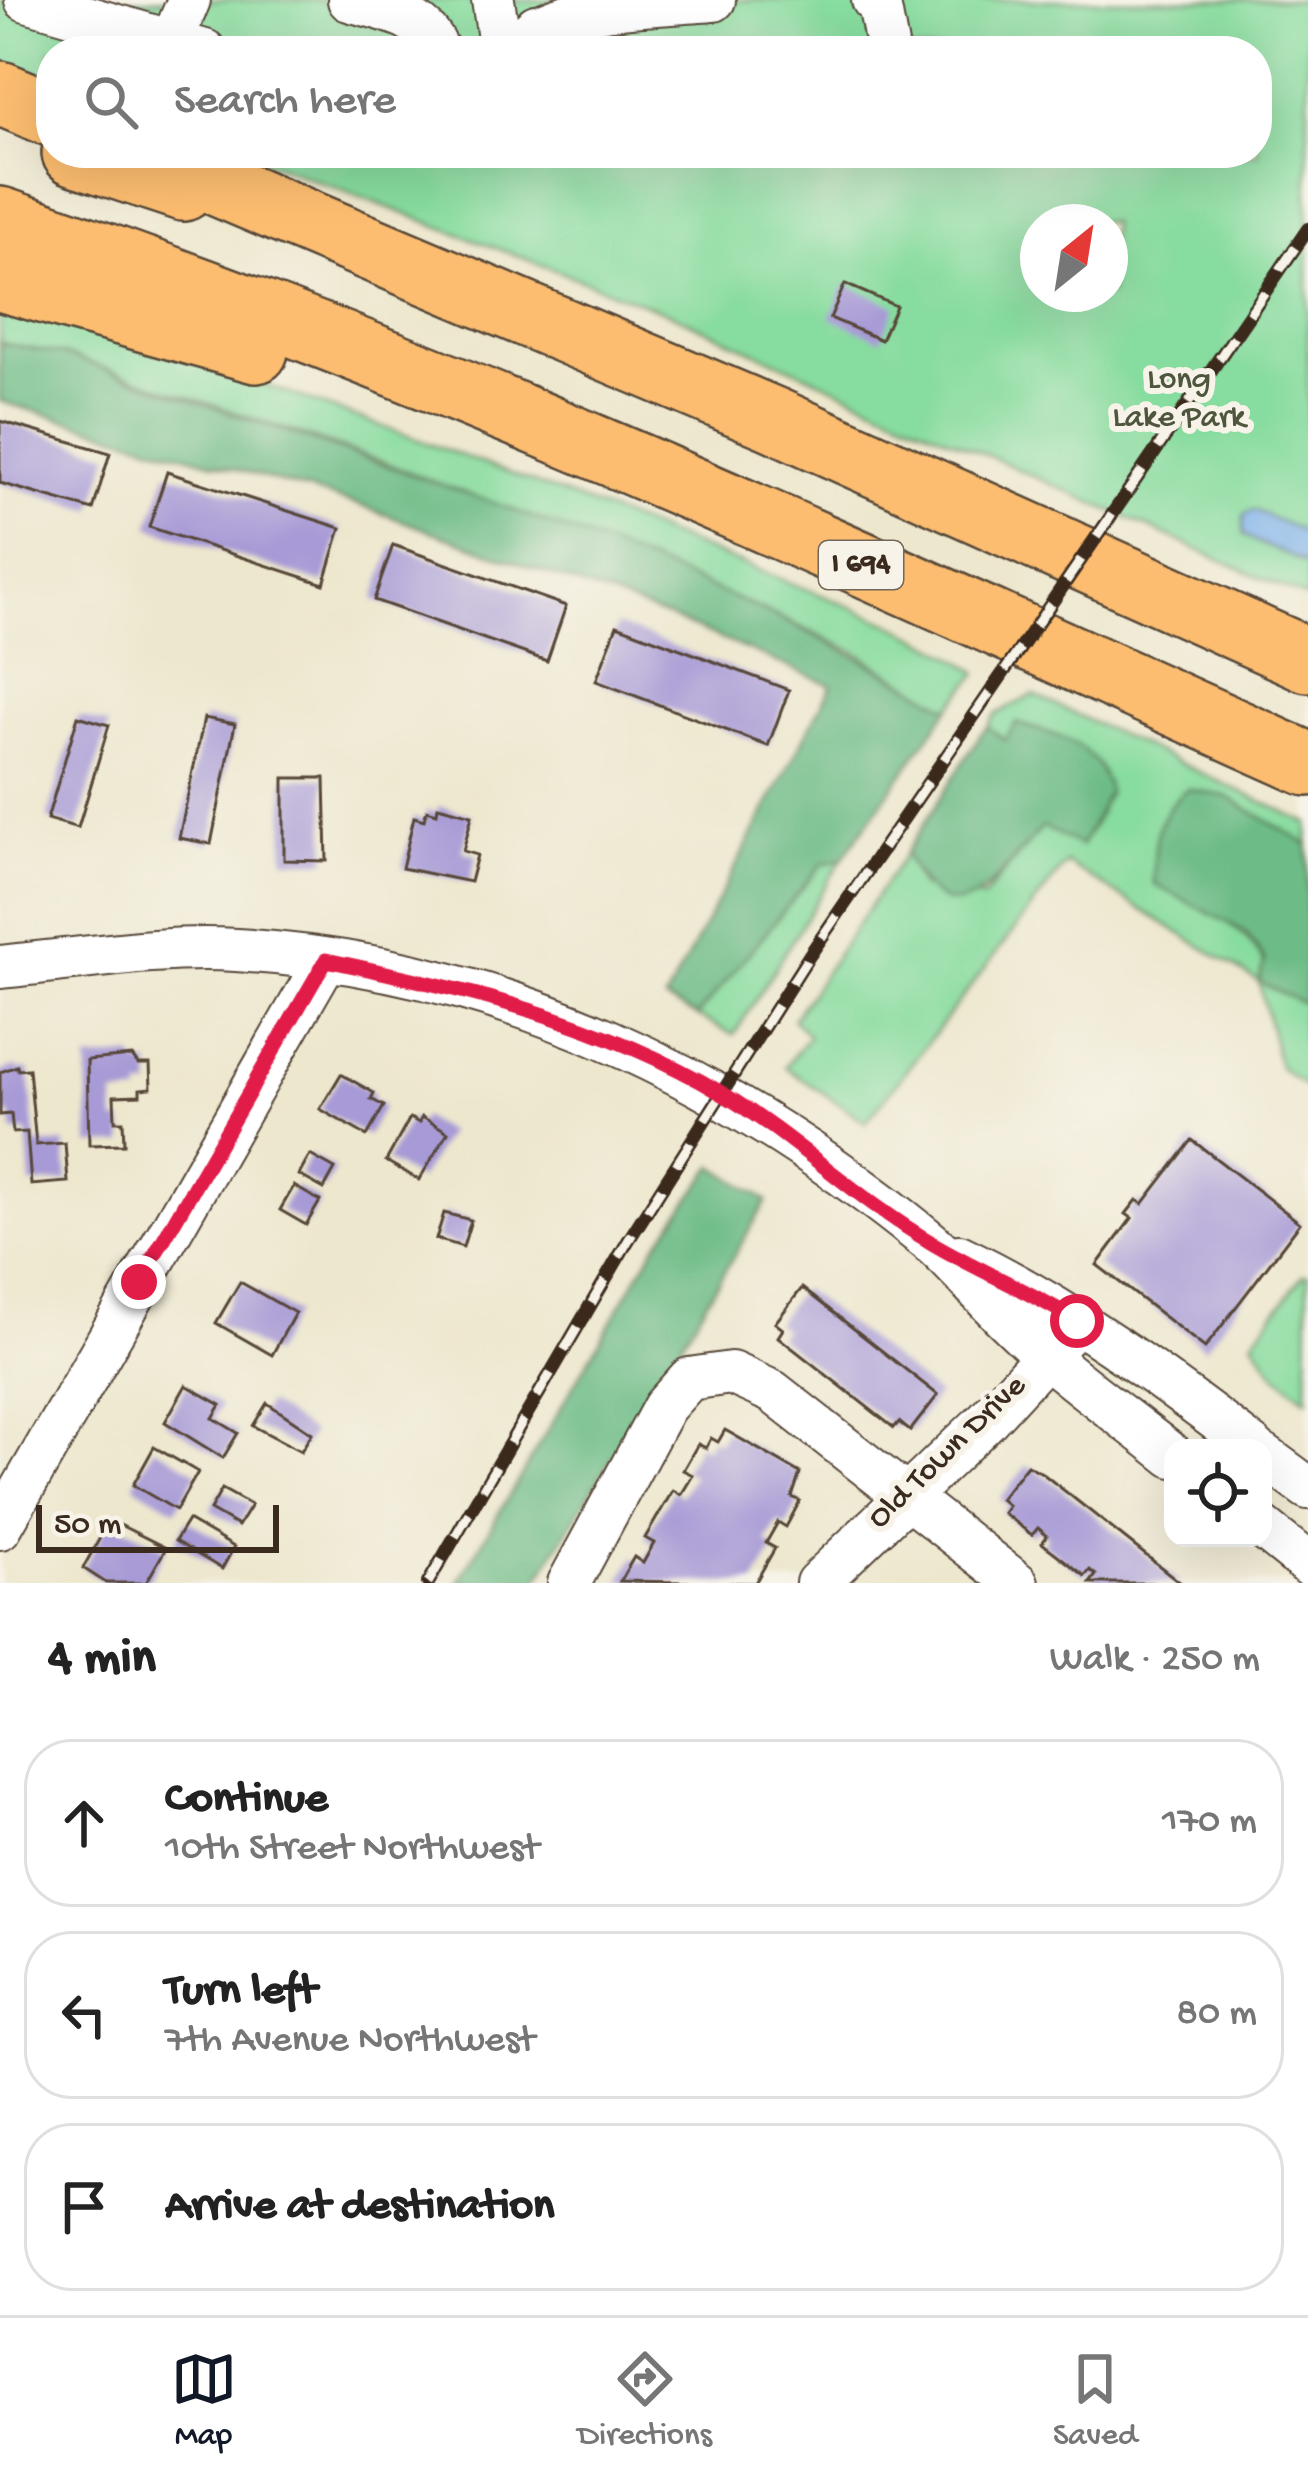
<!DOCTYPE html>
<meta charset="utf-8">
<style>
body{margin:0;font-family:"Gochi Hand",sans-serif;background:#f6f6f6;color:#222}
.controls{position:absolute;right:36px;bottom:36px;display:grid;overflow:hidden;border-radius:24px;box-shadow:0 12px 48px #0002}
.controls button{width:108px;height:108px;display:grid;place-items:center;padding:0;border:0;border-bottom:3px solid #e0e0e0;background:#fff;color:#222;font:60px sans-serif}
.compass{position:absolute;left:1020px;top:204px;width:108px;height:108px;border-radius:50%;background:#fff;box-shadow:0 12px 48px #0002;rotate:30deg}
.scale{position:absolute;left:36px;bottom:30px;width:243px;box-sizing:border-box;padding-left:12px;border:6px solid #3b2a1e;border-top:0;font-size:33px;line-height:42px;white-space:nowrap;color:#3b2a1e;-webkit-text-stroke:9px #f7f3e8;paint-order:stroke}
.stop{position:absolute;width:36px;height:36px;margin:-27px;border:9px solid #e11d48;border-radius:50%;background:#fff}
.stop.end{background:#e11d48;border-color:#fff;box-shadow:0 3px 12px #0008}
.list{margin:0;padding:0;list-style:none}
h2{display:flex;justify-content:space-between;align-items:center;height:156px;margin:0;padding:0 48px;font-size:51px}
h2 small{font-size:39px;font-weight:400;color:#767676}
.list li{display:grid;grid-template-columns:78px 1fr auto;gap:36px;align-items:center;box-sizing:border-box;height:168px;margin:0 24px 24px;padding:0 24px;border:3px solid #e0e0e0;border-radius:48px}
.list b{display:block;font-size:45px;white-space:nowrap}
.list p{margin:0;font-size:39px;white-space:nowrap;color:#767676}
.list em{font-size:39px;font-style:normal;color:#767676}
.icon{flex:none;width:66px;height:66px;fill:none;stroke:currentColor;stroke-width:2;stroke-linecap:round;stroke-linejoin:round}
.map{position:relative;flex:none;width:1308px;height:1583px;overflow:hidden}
.search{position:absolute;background:#fff;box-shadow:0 12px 48px #0002;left:36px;right:36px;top:36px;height:132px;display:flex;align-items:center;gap:30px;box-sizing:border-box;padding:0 42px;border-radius:48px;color:#767676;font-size:45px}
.sheet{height:732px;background:#fff}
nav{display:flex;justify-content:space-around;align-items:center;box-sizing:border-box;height:168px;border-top:3px solid #e0e0e0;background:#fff;font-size:33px;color:#767676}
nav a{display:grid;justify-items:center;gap:6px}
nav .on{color:#111827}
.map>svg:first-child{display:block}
</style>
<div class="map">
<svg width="1308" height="1583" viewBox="0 0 1308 1583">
<rect width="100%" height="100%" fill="#f7f3e8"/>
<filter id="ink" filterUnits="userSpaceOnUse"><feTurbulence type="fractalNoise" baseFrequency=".00833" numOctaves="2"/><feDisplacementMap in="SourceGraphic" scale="24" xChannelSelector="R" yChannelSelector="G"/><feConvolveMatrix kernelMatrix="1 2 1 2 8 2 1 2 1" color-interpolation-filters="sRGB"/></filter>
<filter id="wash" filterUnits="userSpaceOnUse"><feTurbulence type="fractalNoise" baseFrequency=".004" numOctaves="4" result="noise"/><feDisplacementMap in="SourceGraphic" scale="48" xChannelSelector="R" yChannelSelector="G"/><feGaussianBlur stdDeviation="2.7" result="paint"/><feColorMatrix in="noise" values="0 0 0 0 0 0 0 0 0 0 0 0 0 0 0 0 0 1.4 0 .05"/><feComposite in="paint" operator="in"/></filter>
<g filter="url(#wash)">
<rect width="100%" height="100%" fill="#ede7cd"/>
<g fill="#87dc9f" stroke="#61835e" stroke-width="3" fill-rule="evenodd">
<path d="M 0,0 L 1308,0 L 1308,599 L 669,313 L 244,153 L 1257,153 L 1257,51 L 51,51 L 51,81 L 0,62 ZM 1038,222 L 1110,222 L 1110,294 L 1038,294 Z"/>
<path d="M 0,297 C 243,374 485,461 721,556 C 795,586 918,627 978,673 L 949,708 L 856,652 L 765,611 L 389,464 L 66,355 L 0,343 Z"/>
<path d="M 1034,695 L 1308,823 L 1308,845 L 1226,796 L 1187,789 C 1154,814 1154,844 1154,884 C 1204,910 1257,925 1272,984 L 1306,1005 L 1302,1017 L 1308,1089 L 1279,1067 L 1259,982 L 1066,863 L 866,1122 L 785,1067 L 809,1036 L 793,1019 L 905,854 L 921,887 L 983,898 L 1043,826 L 1081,846 L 1100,813 L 988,727 L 995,715 Z"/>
<polygon points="842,859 734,1035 697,1016 822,864"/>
<polygon points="1304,1274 1308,1275 1307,1399 1276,1374 1253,1341"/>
</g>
<g fill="#6dbc86" stroke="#547352" stroke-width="3">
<path d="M 0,343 L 66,355 C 363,464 676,545 949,708 L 842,859 L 822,864 L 697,1016 L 665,1000 L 832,685 L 673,619 L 359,505 L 0,401 Z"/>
<path d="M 1016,723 C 1057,735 1101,744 1108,793 L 1081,846 L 1043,827 C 995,876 955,955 905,854 L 981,734 L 988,727 L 1005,740 Z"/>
<path d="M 1187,789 L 1226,796 L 1308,845 L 1306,1005 L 1259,982 L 1265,960 L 1245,932 L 1154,884 C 1154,844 1154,815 1187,789 Z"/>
<polygon points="714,1166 767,1201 536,1583 458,1583 655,1247"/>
</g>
<path fill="#7db2eb" stroke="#5c6e84" stroke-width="3" d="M 1254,510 L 1308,534 L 1308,566 C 1285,552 1266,549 1243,534 L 1244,515 Z"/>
<g id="blocks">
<g fill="#a79ad6">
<polygon points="845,284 896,306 881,340 830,318"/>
<polygon points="0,421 110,453 93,510 0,483"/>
<polygon points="167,472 341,528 324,584 149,527"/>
<polygon points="393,545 566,606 547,661 374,600"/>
<polygon points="617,625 789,690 768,746 596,681"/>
<polygon points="78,716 109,725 78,828 47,819"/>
<polygon points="204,718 235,724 211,844 179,838"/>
<polygon points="284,778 325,778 327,861 284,860"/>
<polygon points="438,806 472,815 463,851 477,855 470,882 402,868 414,817 424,820 427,810 437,813"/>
<polygon points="132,1056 138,1064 150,1064 151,1088 140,1089 140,1095 114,1096 115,1121 123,1121 124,1144 89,1145 87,1060"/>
<polygon points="17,1066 18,1070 29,1069 36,1145 65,1143 68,1182 31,1185 27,1132 13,1133 11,1114 0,1115 0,1072"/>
<polygon points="341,1074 374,1093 371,1099 384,1106 367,1136 320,1109"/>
<polygon points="422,1117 448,1132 419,1180 386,1161 410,1118 419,1123"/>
<polygon points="1192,1140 1300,1223 1205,1348 1097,1265 1132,1218 1126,1214 1137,1200 1143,1204"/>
<polygon points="310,1155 335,1169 324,1189 299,1175"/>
<polygon points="294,1186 320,1201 306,1225 280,1210"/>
<polygon points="444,1213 471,1220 463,1247 436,1239"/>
<polygon points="240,1282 295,1313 272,1355 216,1323"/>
<polygon points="802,1288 938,1395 910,1431 899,1422 894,1428 778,1337 783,1329 775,1323"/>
<polygon points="186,1385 221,1405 213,1418 238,1433 223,1458 165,1422"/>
<polygon points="267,1403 312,1433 301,1451 253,1426"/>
<polygon points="725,1430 800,1473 792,1497 800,1501 786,1527 778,1522 766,1543 775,1548 755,1583 620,1581 634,1557 643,1563 654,1543 645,1538 673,1490 681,1495 693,1475 683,1470 698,1444 706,1448 711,1438 718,1442"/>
<polygon points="154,1447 198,1472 176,1510 133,1485"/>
<polygon points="1027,1465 1042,1473 1181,1583 1090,1583 1096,1575 1090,1570 1085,1576 1042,1543 1047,1536 1038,1528 1032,1535 1003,1513 1008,1506 1000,1499"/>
<polygon points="222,1489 251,1505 238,1526 210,1510"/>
<polygon points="110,1520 166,1548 146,1583 106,1583 83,1568"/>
<polygon points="188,1520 234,1547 222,1569 175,1541"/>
</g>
</g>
</g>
<g filter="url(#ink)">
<use href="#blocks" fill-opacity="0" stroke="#564638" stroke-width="3"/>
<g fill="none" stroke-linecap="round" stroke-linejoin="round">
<g stroke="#564638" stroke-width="46">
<g id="minor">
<polyline points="26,0 205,51"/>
<path d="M 349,0 C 382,10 426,15 438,51"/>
<polyline points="493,0 501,51"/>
<polyline points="873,0 879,4 888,51"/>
<polyline points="536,26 564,28 596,51"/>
<polyline points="172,41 189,0"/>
<path d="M 512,51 C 539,1 660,6 714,0"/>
<path d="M 0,967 C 77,960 159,945 236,950 C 500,966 725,1075 928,1240 C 958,1265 982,1297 1011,1324 C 1060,1372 1119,1413 1173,1456"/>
<path d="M 959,1256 C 1066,1307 1159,1376 1254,1448"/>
<polyline points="1263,1455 1308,1488"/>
<polyline points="0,1528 326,960"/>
<polyline points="1263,1528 1308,1564"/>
<polyline points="569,1583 664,1407 689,1379 731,1373 773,1392 1017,1583"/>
<polyline points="817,1583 986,1421 1066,1334"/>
</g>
</g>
<g stroke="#564638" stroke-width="68">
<g id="highway">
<polyline points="0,93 51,114"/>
<polyline points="74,153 183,189"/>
<polyline points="144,153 773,419 1308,660"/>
<path d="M 0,219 C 448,368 878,572 1308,764"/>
<polyline points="0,279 256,351"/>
</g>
</g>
<use href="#minor" stroke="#fff" stroke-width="42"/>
<use href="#highway" stroke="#fcbd6f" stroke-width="63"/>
<g stroke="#3b2a1e" stroke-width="14">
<polyline id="rail" points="428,1583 628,1241 809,956 1308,229"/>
</g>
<use href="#rail" stroke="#f7f3e8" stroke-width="9" stroke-dasharray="27" stroke-linecap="butt"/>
</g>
</g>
<g fill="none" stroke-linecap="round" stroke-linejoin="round" filter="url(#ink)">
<path stroke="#e11d48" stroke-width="15" d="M 139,1282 L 326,960 C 464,989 599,1020 723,1094 C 796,1138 858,1200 932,1243 C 979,1271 1030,1291 1077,1321"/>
</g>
<g text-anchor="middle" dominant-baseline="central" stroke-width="12" stroke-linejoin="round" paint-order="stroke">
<rect fill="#f7f3e8" stroke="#73665b" stroke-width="3" x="819" y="541" width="84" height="48" rx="9"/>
<g font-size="30" font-weight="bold" fill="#3b2a1e">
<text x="861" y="565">I 694</text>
</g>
<g font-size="33" fill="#4e563e" stroke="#f7f3e8">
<text x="1179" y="381">Long<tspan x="1179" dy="38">Lake Park</tspan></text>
</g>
<g font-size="33" fill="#3b2a1e" stroke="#f7f3e8">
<text transform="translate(948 1453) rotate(-44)">Old Town Drive</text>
</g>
</g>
</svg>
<div class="controls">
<button><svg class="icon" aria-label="locate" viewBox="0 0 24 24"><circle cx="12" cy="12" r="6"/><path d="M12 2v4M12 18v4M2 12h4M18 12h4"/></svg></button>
</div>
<svg class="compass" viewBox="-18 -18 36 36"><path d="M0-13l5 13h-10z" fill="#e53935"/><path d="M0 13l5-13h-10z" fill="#767676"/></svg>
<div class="scale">50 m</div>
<div class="stop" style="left:1077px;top:1321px"></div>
<div class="stop end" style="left:139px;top:1282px"></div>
<div class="search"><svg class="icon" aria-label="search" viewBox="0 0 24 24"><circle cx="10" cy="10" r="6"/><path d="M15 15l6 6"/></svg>Search here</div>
</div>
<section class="sheet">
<h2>4 min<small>Walk · 250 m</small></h2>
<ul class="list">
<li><svg class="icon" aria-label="ahead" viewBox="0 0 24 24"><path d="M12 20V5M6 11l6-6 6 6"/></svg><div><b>Continue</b><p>10th Street Northwest</p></div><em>170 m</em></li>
<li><svg class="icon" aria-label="left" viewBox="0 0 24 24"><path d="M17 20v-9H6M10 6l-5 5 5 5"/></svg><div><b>Turn left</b><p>7th Avenue Northwest</p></div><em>80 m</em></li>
<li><svg class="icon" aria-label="arrive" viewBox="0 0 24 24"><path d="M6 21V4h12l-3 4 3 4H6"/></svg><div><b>Arrive at destination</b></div></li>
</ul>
</section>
<nav>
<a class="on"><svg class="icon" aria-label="map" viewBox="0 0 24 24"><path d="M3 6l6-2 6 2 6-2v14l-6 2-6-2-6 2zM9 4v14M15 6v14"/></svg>Map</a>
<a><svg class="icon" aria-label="directions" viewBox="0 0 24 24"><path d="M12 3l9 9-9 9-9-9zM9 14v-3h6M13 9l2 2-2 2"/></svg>Directions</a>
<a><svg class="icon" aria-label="saved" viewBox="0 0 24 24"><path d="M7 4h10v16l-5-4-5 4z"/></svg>Saved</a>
</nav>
